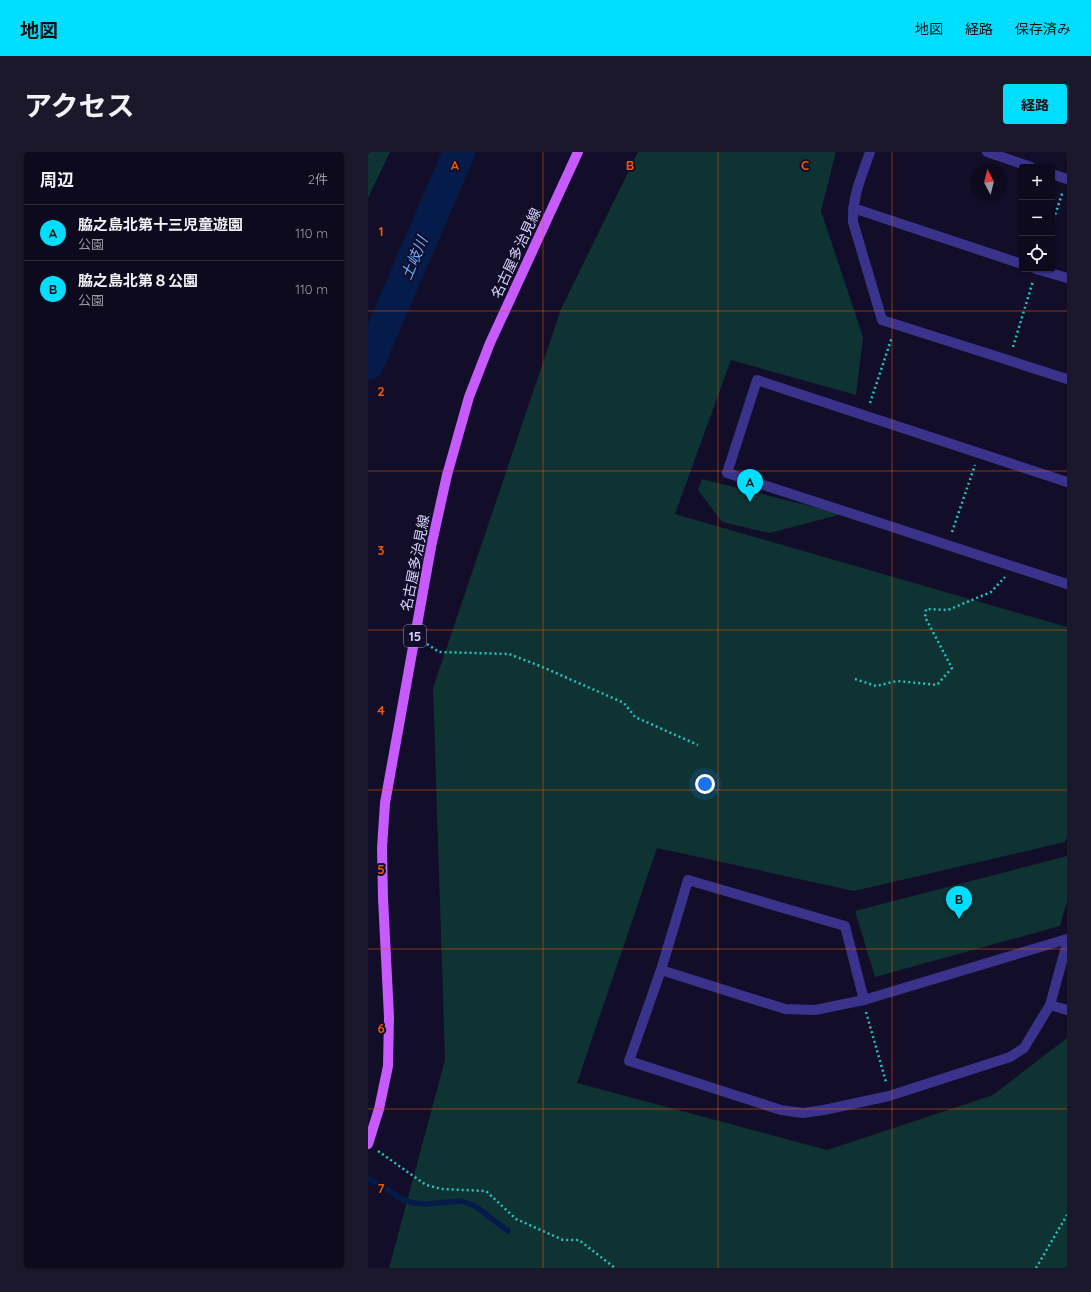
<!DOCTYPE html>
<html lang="ja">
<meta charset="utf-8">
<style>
body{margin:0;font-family:Quicksand,"Noto Sans JP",sans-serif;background:#1c182b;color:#f1f3f6}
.controls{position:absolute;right:12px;top:12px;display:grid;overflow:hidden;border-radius:4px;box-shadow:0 1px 3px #0004}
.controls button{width:36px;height:36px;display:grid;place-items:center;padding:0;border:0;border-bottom:1px solid #2e2b3c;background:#0e0a1e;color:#f1f3f6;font:20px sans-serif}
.compass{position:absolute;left:603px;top:12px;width:36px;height:36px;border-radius:50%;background:#0e0a1e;box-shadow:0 1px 3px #0004;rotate:353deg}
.you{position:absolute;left:337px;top:632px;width:14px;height:14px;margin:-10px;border:3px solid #fff;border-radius:50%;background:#1a73e8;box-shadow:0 0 0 6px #1a73e833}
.badge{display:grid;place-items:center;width:26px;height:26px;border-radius:50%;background:#0df;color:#111;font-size:13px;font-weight:700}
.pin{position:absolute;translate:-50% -33px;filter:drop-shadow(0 1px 2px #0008)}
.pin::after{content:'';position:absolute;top:21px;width:14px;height:12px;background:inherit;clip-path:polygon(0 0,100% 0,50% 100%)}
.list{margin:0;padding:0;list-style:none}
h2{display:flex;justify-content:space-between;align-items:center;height:52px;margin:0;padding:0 16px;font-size:17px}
h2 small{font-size:13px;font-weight:400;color:#9b9aa4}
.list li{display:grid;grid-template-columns:26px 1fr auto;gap:12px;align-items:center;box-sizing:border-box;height:56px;padding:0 16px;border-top:1px solid #2e2b3c}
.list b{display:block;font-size:15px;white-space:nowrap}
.list p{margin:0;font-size:13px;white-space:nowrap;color:#9b9aa4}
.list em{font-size:13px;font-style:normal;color:#9b9aa4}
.icon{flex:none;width:22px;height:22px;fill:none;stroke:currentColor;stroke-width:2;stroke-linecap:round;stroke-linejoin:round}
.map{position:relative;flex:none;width:699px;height:1116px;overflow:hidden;border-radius:4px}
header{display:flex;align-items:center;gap:24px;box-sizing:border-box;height:56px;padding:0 20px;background:#0df;color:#111}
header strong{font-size:19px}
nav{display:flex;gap:22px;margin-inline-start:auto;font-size:14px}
.intro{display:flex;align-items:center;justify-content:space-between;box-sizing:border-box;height:96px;padding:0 24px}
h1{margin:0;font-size:28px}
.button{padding:10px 18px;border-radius:4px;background:#0df;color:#111;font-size:14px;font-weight:700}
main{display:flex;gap:24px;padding:0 24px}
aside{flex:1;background:#0e0a1e;border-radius:4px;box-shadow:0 1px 3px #0004}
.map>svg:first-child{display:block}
</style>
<header>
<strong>地図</strong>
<nav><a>地図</a><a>経路</a><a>保存済み</a></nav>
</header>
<div class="intro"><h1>アクセス</h1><a class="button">経路</a></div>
<main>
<aside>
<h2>周辺<small>2件</small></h2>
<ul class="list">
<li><span class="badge">A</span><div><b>脇之島北第十三児童遊園</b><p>公園</p></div><em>110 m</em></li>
<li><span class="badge">B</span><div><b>脇之島北第８公園</b><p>公園</p></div><em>110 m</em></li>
</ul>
</aside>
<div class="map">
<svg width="699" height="1116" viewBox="0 0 699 1116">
<rect width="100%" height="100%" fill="#120d28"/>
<g fill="#0f3232">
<polygon points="0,0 22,0 0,46"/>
<polygon points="270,0 468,0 453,59 495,185 488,243 363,208 307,362 699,475 699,685 697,690 486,739 289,696 209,931 459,998 625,943 699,886 699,1116 21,1116 77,908 65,536 193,157"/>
<polygon points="334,327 474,362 402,381 354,370 330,338"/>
<polygon points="699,704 699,749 692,774 507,825 487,759"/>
</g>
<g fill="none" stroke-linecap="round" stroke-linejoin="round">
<polyline stroke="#051b49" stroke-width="5.5" points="0,1027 15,1034 33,1047 46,1051 58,1052 93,1049 107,1054 140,1079"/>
<polyline stroke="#051b49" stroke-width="32" points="0,212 91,0"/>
<g stroke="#23c4bf" stroke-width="2.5" stroke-dasharray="2 3" stroke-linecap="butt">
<polyline points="684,72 695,39"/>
<polyline points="645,195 665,129"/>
<polyline points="502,251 524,185"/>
<polyline points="584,380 607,313"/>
<polyline points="59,492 71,500 141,502 172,514 256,551 267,565 330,593"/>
<polyline points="487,527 508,534 529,529 569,533 584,516 557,465 558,457 580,458 623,440 637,425"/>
<polyline points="498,860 518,930"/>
<polyline points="10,999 58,1033 74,1037 118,1039 148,1067 195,1088 211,1088 247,1116"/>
<polyline points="668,1116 699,1063"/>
</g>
<g stroke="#3a338b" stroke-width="10">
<path d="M 502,0 C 494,24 484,44 485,70 L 514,168 L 699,227"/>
<polyline points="619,0 663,15"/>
<polyline points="684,22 699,27"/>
<polyline points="485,56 654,112"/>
<polyline points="668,117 699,126"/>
<polyline points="699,330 389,228 359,321 699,432"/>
<polyline points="699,787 496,848 477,774 320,728 293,818 261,909 413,958 435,961 456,958 521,944 642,905 656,896 682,853 699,791"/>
<polyline points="293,818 417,857 447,858 496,848"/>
<polyline points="682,853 699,858"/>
</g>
<polyline stroke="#c75bff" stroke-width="10" points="0,992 11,957 20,914 21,865 15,746 14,696 17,651 63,395 79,323 101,245 122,191 210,0"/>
</g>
<path fill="none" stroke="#e8590c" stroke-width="1" stroke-opacity="0.55" d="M 175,0 L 175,1116M 350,0 L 350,1116M 524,0 L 524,1116M 0,159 L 699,159M 0,319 L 699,319M 0,478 L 699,478M 0,638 L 699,638M 0,797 L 699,797M 0,957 L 699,957"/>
<g text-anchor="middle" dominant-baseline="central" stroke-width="4" stroke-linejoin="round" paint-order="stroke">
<rect fill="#120d28" stroke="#9e98be" stroke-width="1" x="36" y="473" width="22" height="22" rx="3"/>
<g font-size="13" font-weight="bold" fill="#dad4ff">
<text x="47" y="484">15</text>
</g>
<g font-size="14" fill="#dad4ff" stroke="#120d28">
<text transform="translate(148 101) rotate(-65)">名古屋多治見線</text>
<text transform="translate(47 411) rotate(-79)">名古屋多治見線</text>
</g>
<g font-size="15" font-style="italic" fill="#62b1ff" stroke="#120d28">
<text transform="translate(46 106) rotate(-67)">土岐川</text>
</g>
</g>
<g font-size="13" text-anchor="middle" font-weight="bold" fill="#e8590c" stroke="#120d28" stroke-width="4" stroke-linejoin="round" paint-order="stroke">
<text x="87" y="18">A</text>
<text x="262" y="18">B</text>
<text x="437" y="18">C</text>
<text x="13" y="84">1</text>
<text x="13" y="244">2</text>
<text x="13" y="403">3</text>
<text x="13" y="563">4</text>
<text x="13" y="722">5</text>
<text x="13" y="881">6</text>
<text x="13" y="1041">7</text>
</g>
</svg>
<div class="controls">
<button>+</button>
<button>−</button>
<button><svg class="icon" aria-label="locate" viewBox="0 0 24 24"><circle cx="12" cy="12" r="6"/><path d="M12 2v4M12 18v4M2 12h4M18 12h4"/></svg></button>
</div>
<svg class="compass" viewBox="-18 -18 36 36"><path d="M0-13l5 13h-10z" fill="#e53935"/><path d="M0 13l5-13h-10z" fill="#9b9aa4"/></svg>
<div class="you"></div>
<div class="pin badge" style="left:382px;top:350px">A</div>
<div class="pin badge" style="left:591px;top:767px">B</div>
</div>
</main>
